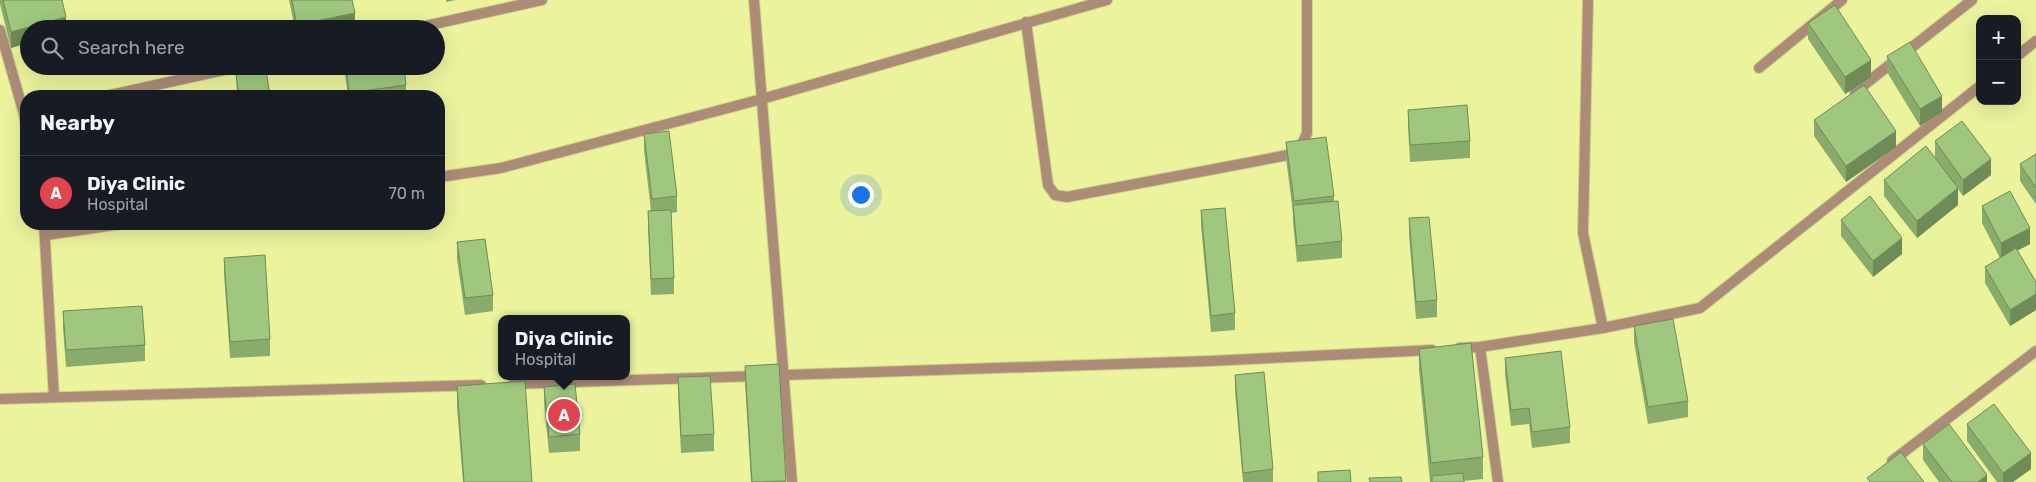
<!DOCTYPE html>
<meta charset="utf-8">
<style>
body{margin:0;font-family:Rubik,sans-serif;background:#20242c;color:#f1f3f6}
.controls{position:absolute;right:15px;top:15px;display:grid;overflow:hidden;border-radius:10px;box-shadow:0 5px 20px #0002}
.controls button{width:45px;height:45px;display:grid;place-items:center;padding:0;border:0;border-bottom:1px solid #363941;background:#171b24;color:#f1f3f6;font:25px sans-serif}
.you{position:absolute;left:860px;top:194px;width:18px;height:18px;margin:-12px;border:4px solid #fff;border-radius:50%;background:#1a73e8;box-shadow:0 0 0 8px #1a73e833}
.badge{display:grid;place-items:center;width:32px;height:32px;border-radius:50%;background:#8c9099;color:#fff;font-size:16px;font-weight:700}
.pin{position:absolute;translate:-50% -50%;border:2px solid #fff;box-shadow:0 1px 5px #0006}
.popup{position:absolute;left:498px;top:315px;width:132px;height:65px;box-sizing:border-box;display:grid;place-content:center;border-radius:10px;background:#171b24;filter:drop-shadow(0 1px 4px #0005);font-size:16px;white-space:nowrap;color:#9ea1a6}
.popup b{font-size:19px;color:#f1f3f6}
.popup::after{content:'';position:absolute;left:50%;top:100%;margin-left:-10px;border:10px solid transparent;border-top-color:#171b24}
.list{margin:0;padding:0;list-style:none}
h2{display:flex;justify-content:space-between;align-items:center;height:65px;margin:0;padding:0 20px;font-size:21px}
h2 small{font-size:16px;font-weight:400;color:#9ea1a6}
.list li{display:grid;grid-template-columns:32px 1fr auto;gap:15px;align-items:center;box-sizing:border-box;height:75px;padding:0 20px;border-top:1px solid #363941}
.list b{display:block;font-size:19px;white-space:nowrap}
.list p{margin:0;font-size:16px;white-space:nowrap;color:#9ea1a6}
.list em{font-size:16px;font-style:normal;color:#9ea1a6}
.icon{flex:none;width:28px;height:28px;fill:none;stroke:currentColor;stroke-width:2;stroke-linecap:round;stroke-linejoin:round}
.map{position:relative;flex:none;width:2036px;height:482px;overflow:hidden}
.search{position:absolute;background:#171b24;box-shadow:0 5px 20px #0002;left:20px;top:20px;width:425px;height:55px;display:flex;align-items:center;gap:12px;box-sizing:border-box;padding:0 18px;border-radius:28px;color:#9ea1a6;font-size:19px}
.panel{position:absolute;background:#171b24;box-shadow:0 5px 20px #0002;left:20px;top:90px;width:425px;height:140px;border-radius:20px}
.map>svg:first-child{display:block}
</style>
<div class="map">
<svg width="2036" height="482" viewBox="0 0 2036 482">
<rect width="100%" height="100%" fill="#ecf39d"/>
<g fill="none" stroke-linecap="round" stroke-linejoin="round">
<g stroke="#cbd285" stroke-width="12">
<g id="street">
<polyline points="754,0 792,482"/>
<polyline points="1588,0 1583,233 1603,328"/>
<polyline points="1026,22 1048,185 1055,195 1067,197 1288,155 1302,144 1307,133 1307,0"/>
<polyline points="412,29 542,0"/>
<polyline points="0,30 24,114"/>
<polyline points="2017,56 2036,41"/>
<polyline points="1759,68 1842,0"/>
<polyline points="1855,92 1972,0"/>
<polyline points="106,96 242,66"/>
<polyline points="26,114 24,114 26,127"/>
<polyline points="439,177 501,168 762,99 1107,0"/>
<polyline points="44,224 54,397"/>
<polyline points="46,235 121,224"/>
<polyline points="1480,347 1498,482"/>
<polyline points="1459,348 1480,347 1603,328 1700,308 1980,86"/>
<polyline points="513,384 1209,361 1432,350"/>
<polyline points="0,399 481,385"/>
<polyline points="1892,461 2036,351"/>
</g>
</g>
<use href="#street" stroke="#ac8b78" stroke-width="10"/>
</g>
<g fill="#89ab6c">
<polygon points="0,0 62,0 66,29 11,48 0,4"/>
<polygon points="289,0 352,0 355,29 295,29"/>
<polygon points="446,0 456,0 446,2"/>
<polygon points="1808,23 1871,77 1845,94 1808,39"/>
<polygon points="1887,56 1942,112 1920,126 1887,72"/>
<polygon points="344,66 404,66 406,85 406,96 348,96"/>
<polygon points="236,74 270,96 237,96"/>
<polygon points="1408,110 1470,141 1470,158 1410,162 1408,126"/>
<polygon points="1814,120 1896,147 1846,182 1814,136"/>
<polygon points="644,134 677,196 677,212 671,213 674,278 674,294 651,295 648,227 648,211 651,211 644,151"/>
<polygon points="1935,141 1991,175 1963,196 1958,189 1958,205 1917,238 1884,196 1884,180 1935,158"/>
<polygon points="1286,142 1334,196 1334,201 1342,241 1342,258 1297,262 1293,222 1293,213 1286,158"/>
<polygon points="2036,154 2036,204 2020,181 2020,164"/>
<polygon points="1982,206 2030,244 2017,251 2036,282 2036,310 2010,326 1985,283 1985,267 2000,258 1982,223"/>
<polygon points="1201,210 1235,313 1235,330 1211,332 1201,226"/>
<polygon points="1409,218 1437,300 1437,317 1416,319 1409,235"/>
<polygon points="1841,220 1902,254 1873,277 1841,236"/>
<polygon points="457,242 493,295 493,311 465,315 457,259"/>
<polygon points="224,258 270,339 270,356 230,358 224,274"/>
<polygon points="63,311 145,345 145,361 66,367 63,328"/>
<polygon points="1634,326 1688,401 1688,417 1648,424 1634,342"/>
<polygon points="1419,349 1483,457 1483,479 1464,481 1464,482 1430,482 1419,370"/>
<polygon points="1505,358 1570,427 1570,443 1532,448 1529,424 1511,426 1505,374"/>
<polygon points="779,364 786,482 751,482 745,383 745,366"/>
<polygon points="1235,375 1273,469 1273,482 1243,482 1235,391"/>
<polygon points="678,377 714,434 714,451 681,453 678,394"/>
<polygon points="457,386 532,482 463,482 457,407"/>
<polygon points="544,387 580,434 580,451 549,453 544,403"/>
<polygon points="1967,424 2031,469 2013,482 1997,482 1967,441"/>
<polygon points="1923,444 1987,482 1939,482 1923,460"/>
</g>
<g fill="#6f8b58">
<polygon points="355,13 355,29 297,29 297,25"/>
<polygon points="66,17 66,29 29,29 29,43 11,48 11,32"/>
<polygon points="1871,60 1871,77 1845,94 1845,77"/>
<polygon points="1942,96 1942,112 1920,126 1920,109"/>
<polygon points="1896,131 1896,147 1846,182 1846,166"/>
<polygon points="1991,159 1991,175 1963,196 1963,180"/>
<polygon points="1958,188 1958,205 1917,238 1917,221"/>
<polygon points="2030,228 2030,244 2001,259 2001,243"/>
<polygon points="1902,238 1902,254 1873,277 1873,261"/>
<polygon points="2036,294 2036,310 2010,326 2010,310"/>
<polygon points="2031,453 2031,469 2013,482 2003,482 2003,473"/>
<polygon points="1987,475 1987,482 1978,482"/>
</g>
<g fill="#9fc77e" stroke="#6f8b58">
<polygon points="3,0 62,0 66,17 11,32"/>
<polygon points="292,0 352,0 355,13 297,25"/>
<polygon points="1835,5 1871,60 1845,77 1808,23"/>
<polygon points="1910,42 1942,96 1920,109 1887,56"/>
<polygon points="346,66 404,66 406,85 349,93"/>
<polygon points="266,70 270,96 239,96 236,74"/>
<polygon points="1864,85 1896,131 1846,166 1814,120"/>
<polygon points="1467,105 1470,141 1410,145 1408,110"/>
<polygon points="1962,121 1991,159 1963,180 1935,141"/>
<polygon points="669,131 677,196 652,199 644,134"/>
<polygon points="1326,137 1334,196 1294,201 1286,142"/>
<polygon points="1926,146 1958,188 1917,221 1884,180"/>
<polygon points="2036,154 2036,188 2020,164"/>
<polygon points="2010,191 2030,228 2001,243 1982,206"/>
<polygon points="1870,196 1902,238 1873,261 1841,220"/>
<polygon points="1338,201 1342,241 1297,246 1293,205"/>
<polygon points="1225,208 1235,313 1211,316 1201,210"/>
<polygon points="671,210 674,278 651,279 648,211"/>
<polygon points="1429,217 1437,300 1416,302 1409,218"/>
<polygon points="485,239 493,295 465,298 457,242"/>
<polygon points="2016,248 2036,282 2036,294 2010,310 1985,267"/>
<polygon points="265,255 270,339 230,342 224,258"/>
<polygon points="142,306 145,345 66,350 63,311"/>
<polygon points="1673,319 1688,401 1648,407 1634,326"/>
<polygon points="1471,343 1483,457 1431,463 1419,349"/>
<polygon points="1561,351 1570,427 1532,432 1529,408 1511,410 1505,358"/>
<polygon points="779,364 786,481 752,482 745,366"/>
<polygon points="1264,372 1273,469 1243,473 1235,375"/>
<polygon points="710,376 714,434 681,436 678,377"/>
<polygon points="525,381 532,482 464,482 457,386"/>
<polygon points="575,384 580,434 549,437 544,387"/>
<polygon points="1994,404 2031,453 2003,473 1967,424"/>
<polygon points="1949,424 1987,475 1978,482 1952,482 1923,444"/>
<polygon points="1901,452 1924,482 1870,482 1867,478"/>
<polygon points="1350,470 1351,482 1318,482 1318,472"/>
<polygon points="1463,473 1464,482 1432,482 1432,476"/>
<polygon points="1401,477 1402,482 1370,482 1369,478"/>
</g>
</svg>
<div class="controls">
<button>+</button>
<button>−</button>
</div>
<div class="you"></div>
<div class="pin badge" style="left:564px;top:415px;background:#e0444e">A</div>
<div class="popup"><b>Diya Clinic</b>Hospital</div>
<div class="search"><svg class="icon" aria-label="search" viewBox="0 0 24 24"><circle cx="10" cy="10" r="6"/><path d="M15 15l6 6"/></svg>Search here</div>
<section class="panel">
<h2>Nearby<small></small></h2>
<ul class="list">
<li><span class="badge" style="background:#e0444e">A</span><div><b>Diya Clinic</b><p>Hospital</p></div><em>70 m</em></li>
</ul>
</section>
</div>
